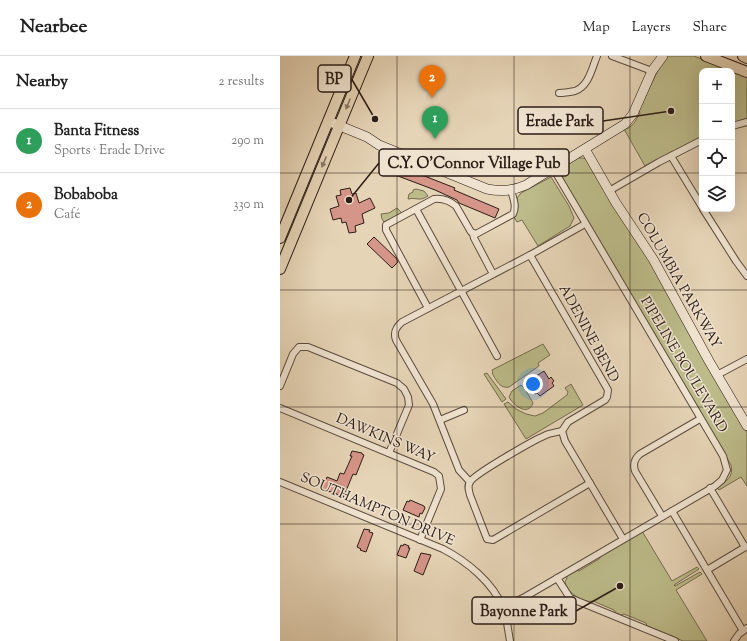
<!DOCTYPE html>
<meta charset="utf-8">
<style>
body{margin:0;font-family:"Sorts Mill Goudy",serif;background:#f6f6f6;color:#222}
.controls{position:absolute;right:12px;top:12px;display:grid;overflow:hidden;border-radius:8px;box-shadow:0 4px 16px #0002}
.controls button{width:36px;height:36px;display:grid;place-items:center;padding:0;border:0;border-bottom:1px solid #e0e0e0;background:#fff;color:#222;font:20px sans-serif}
.you{position:absolute;left:253px;top:328px;width:14px;height:14px;margin:-10px;border:3px solid #fff;border-radius:50%;background:#1a73e8;box-shadow:0 0 0 6px #1a73e833}
.badge{display:grid;place-items:center;width:26px;height:26px;border-radius:50%;background:#2563eb;color:#fff;font-size:13px;font-weight:700}
.pin{position:absolute;translate:-50% -33px;filter:drop-shadow(0 1px 2px #0008)}
.pin::after{content:'';position:absolute;top:21px;width:14px;height:12px;background:inherit;clip-path:polygon(0 0,100% 0,50% 100%)}
.list{margin:0;padding:0;list-style:none}
h2{display:flex;justify-content:space-between;align-items:center;height:52px;margin:0;padding:0 16px;font-size:17px}
h2 small{font-size:13px;font-weight:400;color:#767676}
.list li{display:grid;grid-template-columns:26px 1fr auto;gap:12px;align-items:center;box-sizing:border-box;height:64px;padding:0 16px;border-top:1px solid #e0e0e0}
.list b{display:block;font-size:15px;white-space:nowrap}
.list p{margin:0;font-size:13px;white-space:nowrap;color:#767676}
.list em{font-size:13px;font-style:normal;color:#767676}
.icon{flex:none;width:22px;height:22px;fill:none;stroke:currentColor;stroke-width:2;stroke-linecap:round;stroke-linejoin:round}
.map{position:relative;flex:none;width:467px;height:585px;overflow:hidden}
header{display:flex;align-items:center;gap:24px;box-sizing:border-box;height:56px;padding:0 20px;background:#fff;border-bottom:1px solid #e0e0e0}
header strong{font-size:19px}
nav{display:flex;gap:22px;margin-inline-start:auto;font-size:14px}
main{display:flex}
aside{flex:1;background:#fff}
.map>svg:first-child{display:block}
</style>
<header>
<strong>Nearbee</strong>
<nav><a>Map</a><a>Layers</a><a>Share</a></nav>
</header>
<main>
<aside>
<h2>Nearby<small>2 results</small></h2>
<ul class="list">
<li><span class="badge" style="background:#2e9e5b">1</span><div><b>Banta Fitness</b><p>Sports · Erade Drive</p></div><em>290 m</em></li>
<li><span class="badge" style="background:#e8710a">2</span><div><b>Bobaboba</b><p>Café</p></div><em>330 m</em></li>
</ul>
</aside>
<div class="map">
<svg width="467" height="585" viewBox="0 0 467 585">
<rect width="100%" height="100%" fill="#e6d4b6"/>
<filter id="stains"><feTurbulence type="fractalNoise" baseFrequency=".005" numOctaves="4"/><feColorMatrix values="0 0 0 0 .2 0 0 0 0 .09 0 0 0 0 .02 0 0 0 .5 -.17"/></filter>
<radialGradient id="worn" r=".72"><stop offset=".6" stop-color="#630" stop-opacity="0"/><stop offset="1" stop-color="#630" stop-opacity=".3"/></radialGradient>
<g fill="#bcbb89" stroke="#746c50">
<path d="M 385,0 L 414,0 L 451,15 L 422,15 L 421,81 L 365,110 L 344,73 C 352,73 356,64 360,57 L 359,53 Z"/>
<polygon points="452,15 467,21 467,62 452,67"/>
<path d="M 298,102 L 304,102 L 307,104 L 373,209 L 467,377 L 467,430 L 461,421 L 439,434 L 437,431 C 446,426 454,421 451,409 L 284,125 C 278,111 287,108 298,102 Z"/>
<polygon points="271,121 289,150 294,162 290,170 258,190 242,164 237,166 234,161 238,151 237,142 241,137"/>
<path d="M 136,133 L 144,135 L 148,140 C 138,146 138,141 128,143 L 129,138 L 133,136 L 133,134 Z"/>
<polygon points="117,152 122,157 104,166 102,163 101,158 109,157"/>
<path d="M 263,288 L 270,299 L 258,307 L 259,310 L 229,331 C 220,333 216,324 212,317 L 213,316 L 212,314 Z"/>
<polygon points="207,317 226,343 222,346 204,318"/>
<polygon points="291,328 303,349 246,383 224,348 228,346 236,353 246,358 255,360 263,357 287,339 288,336 285,332"/>
<path d="M 241,329 L 245,333 L 253,347 C 248,361 233,349 229,341 L 232,335 Z"/>
<path d="M 362,475 L 392,525 L 417,511 L 419,513 L 394,529 L 395,530 L 420,516 L 422,518 L 396,534 L 427,585 L 403,585 L 367,570 L 366,567 L 344,558 L 341,559 L 336,557 L 334,554 L 313,545 C 303,548 287,536 285,526 L 288,519 L 296,514 L 299,515 L 319,503 L 321,500 Z"/>
</g>
<g fill="#d59588" stroke="#2b1d16">
<polygon points="114,108 175,132 174,134 219,153 215,162 179,147 177,144 155,134 110,117"/>
<polygon points="70,132 72,138 76,137 79,147 90,142 95,152 82,158 84,167 75,170 76,176 69,177 66,166 62,167 61,162 53,164 50,153 59,150 56,140 61,139 60,134"/>
<polygon points="94,181 116,202 118,206 112,212 87,188"/>
<polygon points="264,315 269,323 271,321 274,325 272,327 274,330 260,340 257,337 255,338 252,334 254,333 248,324 252,321 253,322"/>
<polygon points="72,395 82,397 82,398 84,399 76,419 73,418 63,442 57,439 57,438 41,433 43,425 45,426 47,421 57,425 60,417 64,418 72,400 70,400"/>
<polygon points="130,444 144,450 145,452 142,458 140,457 139,461 123,454 127,445 129,446"/>
<polygon points="84,473 90,474 89,476 93,477 86,496 80,494 81,493 77,491"/>
<polygon points="124,488 129,490 128,492 130,492 126,502 117,499 121,489 123,490"/>
<polygon points="141,497 151,499 143,519 134,515"/>
</g>
<g fill="none" stroke-linecap="round" stroke-linejoin="round">
<g stroke="#5a4b3e" stroke-width="8">
<g id="street">
<polyline points="332,0 372,15"/>
<path d="M 279,37 C 284,37 290,36 295,35 C 309,30 312,12 317,0"/>
<polyline points="452,70 467,66"/>
<polyline points="391,100 422,151"/>
<polyline points="329,135 379,106 422,84"/>
<polyline points="136,153 217,300"/>
<polyline points="423,153 456,205 467,220"/>
<polyline points="193,178 194,182 213,218"/>
<polyline points="250,199 328,334 327,341 325,344 288,366 282,375"/>
<path d="M 148,252 L 106,174 L 106,169 L 154,143 C 162,142 170,145 176,150 L 191,176 L 196,178 L 233,158 C 237,150 233,142 231,134"/>
<polyline points="437,319 467,303"/>
<polyline points="0,330 13,298 19,291 28,291 117,327 124,333 128,341 129,349 109,397"/>
<polyline points="0,352 154,416 159,420 161,433 140,484"/>
<polyline points="160,364 184,354"/>
<path d="M 282,375 C 277,376 271,377 266,379 C 256,383 194,418 190,426 C 187,430 189,434 190,439 L 207,483 L 213,484 L 310,427"/>
<polyline points="282,375 285,385 343,483"/>
<path d="M 0,426 L 163,493 C 186,505 213,526 223,552 C 227,562 228,574 230,585"/>
<path d="M 190,426 L 179,414 L 153,348 L 116,284 C 113,276 116,271 122,266 L 250,199 L 305,168"/>
<polyline points="430,432 465,491"/>
<polyline points="392,455 463,575"/>
<path d="M 382,460 L 355,415 C 353,408 354,403 360,398 L 420,363"/>
<polyline points="427,514 467,490"/>
<polyline points="277,522 290,542 395,585"/>
<polyline points="223,551 243,542 435,430 442,424 447,414 443,400 273,112"/>
<polyline points="454,585 459,578 467,572"/>
</g>
</g>
<g stroke="#2b1d16" stroke-width="10">
<g id="secondary">
<path d="M 48,65 L 87,81 L 99,89 L 207,133 C 221,136 233,135 246,129 L 345,68 L 353,58 L 372,15 L 383,0"/>
<polyline points="305,93 336,147 373,203 429,305 467,370"/>
</g>
</g>
<g stroke="#2b1d16" stroke-width="12">
<g id="primary">
<polyline points="426,0 467,16"/>
<polyline points="463,0 467,2"/>
<polyline points="0,182 75,0"/>
<polyline points="0,213 88,0"/>
</g>
</g>
<use href="#street" stroke="#efe3d0" stroke-width="6"/>
<use href="#secondary" stroke="#efe3d0" stroke-width="9"/>
<use href="#primary" stroke="#e6d4b6" stroke-width="10"/>
</g>
<defs><path id="oneway-solid" d="M-6-.8H1V-3.2L6.5 0L1 3.2V.8H-6Z"/></defs>
<g fill="#887866">
<use href="#oneway-solid" transform="translate(68 48) rotate(112)"/>
<use href="#oneway-solid" transform="translate(44 106) rotate(113)"/>
</g>
<path fill="none" stroke="#2b1d16" stroke-width="1" stroke-opacity="0.55" d="M 117,0 L 117,585M 234,0 L 234,585M 350,0 L 350,585M 0,117 L 422,117M 452,117 L 467,117M 0,234 L 467,234M 0,351 L 467,351M 0,468 L 467,468"/>
<g text-anchor="middle" dominant-baseline="central" stroke-width="3" stroke-linejoin="round" paint-order="stroke">
<g font-size="14" fill="#2b1d16" stroke="#efe3d0">
<text transform="translate(398 225) rotate(60)">COLUMBIA PARKWAY</text>
<text transform="translate(308 278) rotate(61)">ADENINE BEND</text>
<text transform="translate(403 309) rotate(59)">PIPELINE BOULEVARD</text>
<text transform="translate(105 383) rotate(23)">DAWKINS WAY</text>
<text transform="translate(97 454) rotate(23)">SOUTHAMPTON DRIVE</text>
</g>
</g>
<path fill="none" stroke="#2b1d16" stroke-width="1.5" d="M95 63L71 22M391 55L323 65M69 144L99 107M340 530L296 555"/>
<g fill="#2b1d16" stroke="#efe3d0" stroke-width="1.5">
<circle cx="95" cy="63" r="4"/>
<circle cx="391" cy="55" r="4"/>
<circle cx="69" cy="144" r="4"/>
<circle cx="340" cy="530" r="4"/>
</g>
<g fill="#efe3d0" stroke="#2b1d16" stroke-width="1.5">
<rect x="38" y="9" width="33" height="27" rx="4"/>
<rect x="238" y="51" width="85" height="27" rx="4"/>
<rect x="99" y="93" width="190" height="27" rx="4"/>
<rect x="192" y="541" width="104" height="27" rx="4"/>
</g>
<g font-size="15" text-anchor="middle" font-weight="bold" fill="#2b1d16">
<text x="54" y="28">BP</text>
<text x="280" y="70">Erade Park</text>
<text x="194" y="112">C.Y. O'Connor Village Pub</text>
<text x="244" y="560">Bayonne Park</text>
</g>
<rect width="100%" height="100%" filter="url(#stains)"/>
<rect width="100%" height="100%" fill="url(#worn)"/>
</svg>
<div class="controls">
<button>+</button>
<button>−</button>
<button><svg class="icon" aria-label="locate" viewBox="0 0 24 24"><circle cx="12" cy="12" r="6"/><path d="M12 2v4M12 18v4M2 12h4M18 12h4"/></svg></button>
<button><svg class="icon" aria-label="layers" viewBox="0 0 24 24"><path d="M12 4l9 5-9 5-9-5zM3 14l9 5 9-5"/></svg></button>
</div>
<div class="you"></div>
<div class="pin badge" style="left:155px;top:83px;background:#2e9e5b">1</div>
<div class="pin badge" style="left:152px;top:42px;background:#e8710a">2</div>
</div>
</main>
